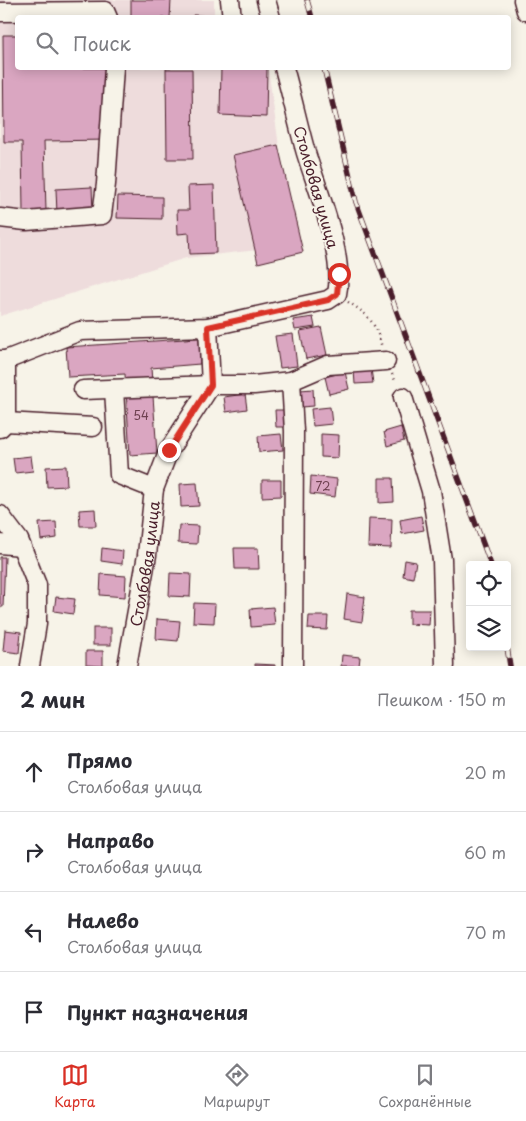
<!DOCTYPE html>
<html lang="ru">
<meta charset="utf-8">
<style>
body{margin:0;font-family:"Playpen Sans",sans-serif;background:#f7f7f7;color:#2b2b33}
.controls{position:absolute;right:15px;bottom:15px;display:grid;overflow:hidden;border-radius:5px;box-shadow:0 2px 12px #0003}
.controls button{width:45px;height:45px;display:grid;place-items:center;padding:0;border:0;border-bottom:1px solid #e1e1e2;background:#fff;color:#2b2b33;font:25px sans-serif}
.stop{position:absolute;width:15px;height:15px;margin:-11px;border:4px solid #d93025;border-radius:50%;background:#fff}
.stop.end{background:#d93025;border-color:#fff;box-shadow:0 1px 5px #0008}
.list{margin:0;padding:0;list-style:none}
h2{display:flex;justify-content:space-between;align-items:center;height:65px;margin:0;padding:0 20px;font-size:21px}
h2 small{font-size:16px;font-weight:400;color:#7c7c81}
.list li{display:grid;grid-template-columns:32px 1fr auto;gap:15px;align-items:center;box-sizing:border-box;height:80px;padding:0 20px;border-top:1px solid #e1e1e2}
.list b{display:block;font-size:19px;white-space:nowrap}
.list p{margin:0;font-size:16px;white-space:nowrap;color:#7c7c81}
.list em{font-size:16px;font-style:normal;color:#7c7c81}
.icon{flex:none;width:28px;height:28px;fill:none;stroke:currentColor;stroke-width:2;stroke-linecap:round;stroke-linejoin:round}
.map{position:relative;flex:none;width:526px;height:666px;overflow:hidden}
.search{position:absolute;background:#fff;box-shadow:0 2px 12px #0003;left:15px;right:15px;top:15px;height:55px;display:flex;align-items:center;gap:12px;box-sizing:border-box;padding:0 18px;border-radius:5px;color:#7c7c81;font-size:19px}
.sheet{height:385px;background:#fff}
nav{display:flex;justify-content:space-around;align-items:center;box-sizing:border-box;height:70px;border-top:1px solid #e1e1e2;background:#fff;font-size:14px;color:#7c7c81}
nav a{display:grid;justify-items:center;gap:2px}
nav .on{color:#d93025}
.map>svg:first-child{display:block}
</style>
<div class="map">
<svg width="526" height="666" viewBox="0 0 526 666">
<rect width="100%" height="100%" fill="#f7f3e8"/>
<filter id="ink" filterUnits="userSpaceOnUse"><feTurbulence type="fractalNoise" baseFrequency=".02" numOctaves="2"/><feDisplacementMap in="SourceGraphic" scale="10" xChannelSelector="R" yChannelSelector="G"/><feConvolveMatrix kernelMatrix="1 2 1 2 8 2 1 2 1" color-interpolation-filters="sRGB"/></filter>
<g filter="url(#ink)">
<polygon fill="#eedcdc" points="0,0 214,0 214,17 18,18 18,68 268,68 293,246 186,258 0,316"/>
<g fill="#daa6c1" stroke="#4a1f2b">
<polygon points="131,0 171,0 170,18 131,18"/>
<polygon points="193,15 214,16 214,18 193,18"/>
<polygon points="3,35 18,35 18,68 106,68 107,140 44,141 46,211 23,211 22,142 4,142"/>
<polygon points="221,68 267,68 266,117 220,115"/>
<polygon points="166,69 192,69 193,159 167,159"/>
<polygon points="278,145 303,252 258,263 233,155"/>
<polygon points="214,185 216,253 190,254 189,233 178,234 177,210 189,210 188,186"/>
<polygon points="92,187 93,212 57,214 56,189"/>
<polygon points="118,196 162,197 162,219 117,218"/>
<polygon points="313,317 315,327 295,330 293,320"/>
<polygon points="321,327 327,355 306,359 300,331"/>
<polygon points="293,334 297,366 280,368 275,336"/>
<polygon points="199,338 200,364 151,368 157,453 130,455 125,374 68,377 66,347"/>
<polygon points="371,369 373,383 355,384 354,370"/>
<polygon points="345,372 349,389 329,394 325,377"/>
<polygon points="313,389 314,406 301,407 300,390"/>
<polygon points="245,394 247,409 226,412 224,397"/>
<polygon points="330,407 332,424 313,426 311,409"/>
<polygon points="275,410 289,410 290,427 276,427"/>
<polygon points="401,427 404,441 387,446 384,432"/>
<polygon points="281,434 283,450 259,452 258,436"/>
<polygon points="321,434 339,435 338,458 321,457"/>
<polygon points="31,456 33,471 15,473 13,458"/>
<polygon points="66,466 67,486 47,487 46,467"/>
<polygon points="311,476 337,479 335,497 310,494"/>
<polygon points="379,478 393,478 394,502 379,503"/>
<polygon points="262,480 281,480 281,496 262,497"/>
<polygon points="197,483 199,506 181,507 180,484"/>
<polygon points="95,509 96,526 80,526 79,510"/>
<polygon points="421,516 424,530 402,534 400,520"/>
<polygon points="369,518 392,519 391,548 368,547"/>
<polygon points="56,522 57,538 41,540 39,523"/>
<polygon points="179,525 198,526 197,544 178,543"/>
<polygon points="102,548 123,551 122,564 101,561"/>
<polygon points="234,548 258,548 259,569 235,569"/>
<polygon points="0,557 5,557 3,607 0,607"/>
<polygon points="405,560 416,562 413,578 403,576"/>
<polygon points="170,573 191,574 190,597 169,596"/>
<polygon points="101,574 126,576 125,597 100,595"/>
<polygon points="347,594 365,597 362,622 344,619"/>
<polygon points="56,597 75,599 73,614 54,611"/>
<polygon points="194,603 215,604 214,623 193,622"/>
<polygon points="273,607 275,625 251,627 250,609"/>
<polygon points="409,610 430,610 429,625 409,624"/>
<polygon points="309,616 328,616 327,630 308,629"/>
<polygon points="157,619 180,621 178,641 156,639"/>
<rect x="93" y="628" width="18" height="17"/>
<polygon points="5,630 21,632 19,653 3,651"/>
<polygon points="86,651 103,651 103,666 86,665"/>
<polygon points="342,655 360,657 359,666 341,666"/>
<polygon points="255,664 275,665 275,666 255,666"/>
</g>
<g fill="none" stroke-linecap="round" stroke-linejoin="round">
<g stroke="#4a1f2b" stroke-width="21">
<g id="minor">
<polyline points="230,0 232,18"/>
<polyline points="266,0 271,18"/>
<polyline points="523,0 526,11"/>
<polyline points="0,12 105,11 108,18"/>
<polyline points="0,218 26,221 102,215 106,184 114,68"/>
<polyline points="0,360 6,360 6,422 0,428"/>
<path d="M 6,360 L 80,331 L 208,327 L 328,300 L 337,294 C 345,255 318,192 306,153 C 298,125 292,96 284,68"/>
<polyline points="291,381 294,431 293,666"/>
<polyline points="114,389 119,475 154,489"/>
<polyline points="83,390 211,385 254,385 291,381 328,365 386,361"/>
<polyline points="403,397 431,491 442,560 445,666"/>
<polyline points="6,422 93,427"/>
<polyline points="0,515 19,540 37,585 37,624 30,666"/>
<polyline points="0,544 21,546"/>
<path id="s1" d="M 127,666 L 147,555 L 154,489 L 169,450 L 211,385 L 208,327"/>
</g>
</g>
<g stroke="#4a1f2b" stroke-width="2.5" stroke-dasharray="1 4" stroke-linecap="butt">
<path d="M 348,302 C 369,315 376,323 382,348"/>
<polyline points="392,374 395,380"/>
</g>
<use href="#minor" stroke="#f7f3e8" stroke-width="18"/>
<g stroke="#4a1f2b" stroke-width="5.5">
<g id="rail">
<polyline points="307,0 312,18"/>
<polyline points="324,68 356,202 491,565"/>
<polyline points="507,647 510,666"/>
</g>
</g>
<use href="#rail" stroke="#f7f3e8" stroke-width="4" stroke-dasharray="11" stroke-linecap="butt"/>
</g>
</g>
<g fill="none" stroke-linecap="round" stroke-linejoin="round" filter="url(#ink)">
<polyline stroke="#d93025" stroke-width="6" points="169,450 211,385 208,327 328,300 337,294 339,274"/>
</g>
<g text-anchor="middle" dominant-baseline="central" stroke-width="4" stroke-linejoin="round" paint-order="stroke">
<g font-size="12" fill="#6e4150">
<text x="141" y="415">54</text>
<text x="323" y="486">72</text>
</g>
<g font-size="15" fill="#4a1f2b" stroke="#f7f3e8">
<text transform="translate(317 187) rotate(74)">Столбовая улица</text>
<text stroke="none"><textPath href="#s1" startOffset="104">Столбовая улица</textPath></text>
</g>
</g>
</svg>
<div class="controls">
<button><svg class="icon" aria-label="locate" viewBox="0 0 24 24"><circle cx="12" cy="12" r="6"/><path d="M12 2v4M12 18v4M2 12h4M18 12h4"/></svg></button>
<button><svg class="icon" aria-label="layers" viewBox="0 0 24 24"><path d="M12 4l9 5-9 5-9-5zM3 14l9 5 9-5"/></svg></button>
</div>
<div class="stop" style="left:339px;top:274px"></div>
<div class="stop end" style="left:169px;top:450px"></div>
<div class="search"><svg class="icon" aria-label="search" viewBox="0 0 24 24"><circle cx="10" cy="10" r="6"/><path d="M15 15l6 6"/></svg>Поиск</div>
</div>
<section class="sheet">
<h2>2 мин<small>Пешком · 150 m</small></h2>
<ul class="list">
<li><svg class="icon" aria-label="ahead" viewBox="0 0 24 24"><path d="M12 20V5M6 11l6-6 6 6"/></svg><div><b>Прямо</b><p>Столбовая улица</p></div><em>20 m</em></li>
<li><svg class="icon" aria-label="right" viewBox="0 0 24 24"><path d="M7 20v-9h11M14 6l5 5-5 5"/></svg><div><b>Направо</b><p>Столбовая улица</p></div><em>60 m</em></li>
<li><svg class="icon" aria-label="left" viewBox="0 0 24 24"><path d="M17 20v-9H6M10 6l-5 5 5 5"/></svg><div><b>Налево</b><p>Столбовая улица</p></div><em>70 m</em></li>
<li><svg class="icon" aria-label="arrive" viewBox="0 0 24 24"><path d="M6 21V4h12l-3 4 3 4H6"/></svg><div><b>Пункт назначения</b></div></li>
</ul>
</section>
<nav>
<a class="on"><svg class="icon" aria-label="map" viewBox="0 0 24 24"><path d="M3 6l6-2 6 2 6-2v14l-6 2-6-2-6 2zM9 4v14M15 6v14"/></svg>Карта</a>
<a><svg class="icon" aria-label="directions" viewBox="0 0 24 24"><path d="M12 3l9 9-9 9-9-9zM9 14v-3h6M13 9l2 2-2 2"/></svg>Маршрут</a>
<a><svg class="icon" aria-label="saved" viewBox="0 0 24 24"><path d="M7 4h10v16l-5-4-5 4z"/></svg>Сохранённые</a>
</nav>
